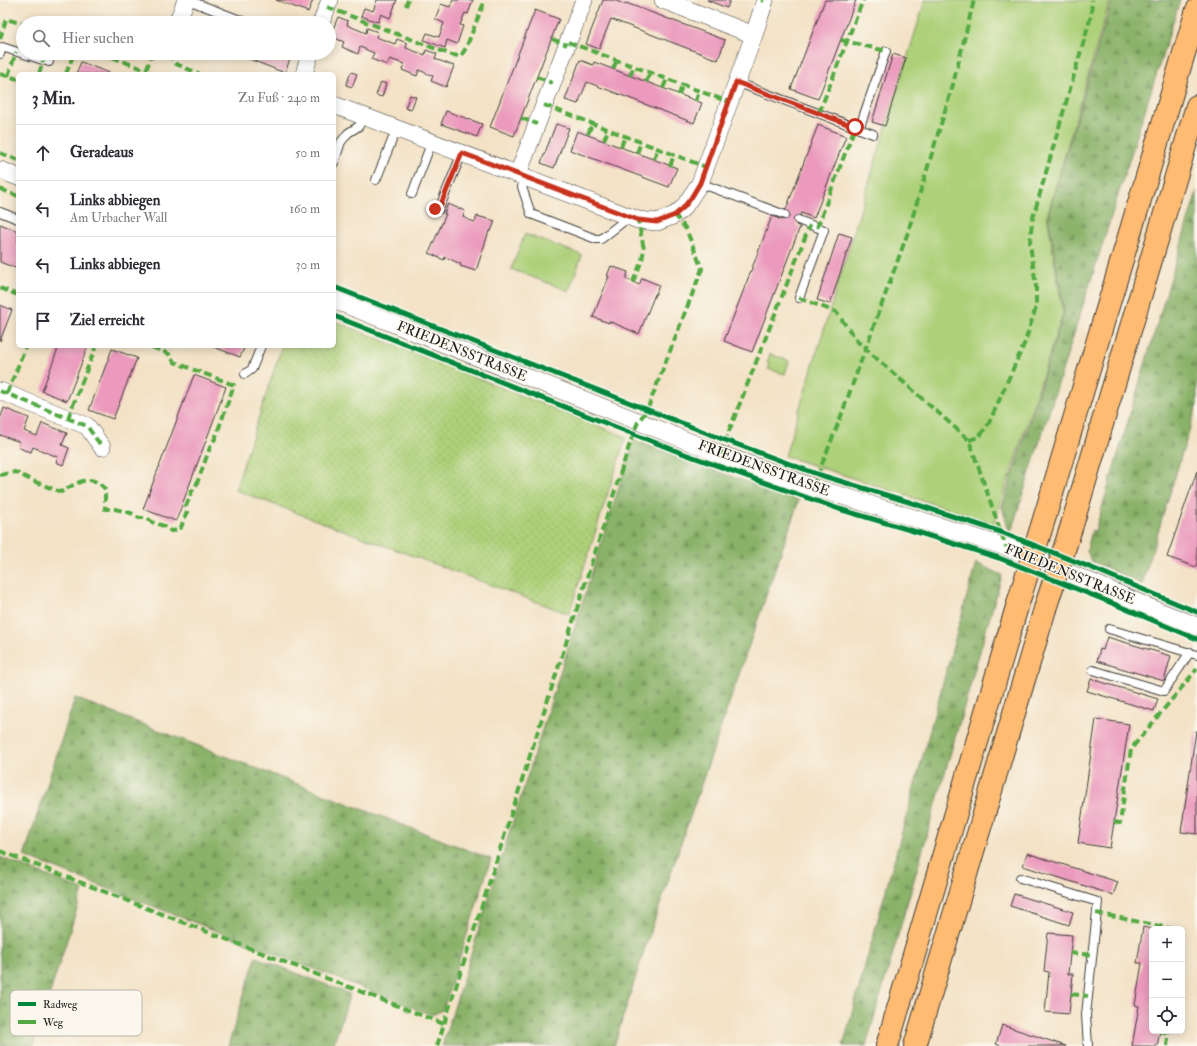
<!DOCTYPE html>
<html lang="de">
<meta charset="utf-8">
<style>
body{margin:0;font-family:"IM FELL Double Pica",serif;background:#f2f2f3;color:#2b2b33}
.controls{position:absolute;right:12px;bottom:12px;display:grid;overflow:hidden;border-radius:6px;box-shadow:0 2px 10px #0003}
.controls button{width:36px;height:36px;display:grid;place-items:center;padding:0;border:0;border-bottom:1px solid #e1e1e2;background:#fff;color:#2b2b33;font:20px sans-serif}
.stop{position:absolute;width:12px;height:12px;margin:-9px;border:3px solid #c8321e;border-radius:50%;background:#fff}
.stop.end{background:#c8321e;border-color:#fff;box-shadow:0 1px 4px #0008}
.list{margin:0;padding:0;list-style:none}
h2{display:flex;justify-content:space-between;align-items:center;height:52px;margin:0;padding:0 16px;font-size:17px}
h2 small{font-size:13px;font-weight:400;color:#7c7c81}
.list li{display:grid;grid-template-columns:26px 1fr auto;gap:12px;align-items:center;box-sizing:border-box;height:56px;padding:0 16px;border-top:1px solid #e1e1e2}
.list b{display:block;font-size:15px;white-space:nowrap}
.list p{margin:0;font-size:13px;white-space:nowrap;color:#7c7c81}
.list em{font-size:13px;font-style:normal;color:#7c7c81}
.icon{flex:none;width:22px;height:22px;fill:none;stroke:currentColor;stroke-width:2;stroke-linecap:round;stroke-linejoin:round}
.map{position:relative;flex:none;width:1197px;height:1046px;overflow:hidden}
.search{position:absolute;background:#fff;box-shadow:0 2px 10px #0003;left:16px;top:16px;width:320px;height:44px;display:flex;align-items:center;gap:10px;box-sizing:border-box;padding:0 14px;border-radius:22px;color:#7c7c81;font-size:15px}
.panel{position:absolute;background:#fff;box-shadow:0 2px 10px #0003;left:16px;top:72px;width:320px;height:276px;border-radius:6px}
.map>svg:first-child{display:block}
</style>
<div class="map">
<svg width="1197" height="1046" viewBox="0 0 1197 1046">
<defs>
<pattern id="grass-dots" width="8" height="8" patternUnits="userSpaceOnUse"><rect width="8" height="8" fill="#add079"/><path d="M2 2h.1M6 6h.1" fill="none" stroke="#94b268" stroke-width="1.8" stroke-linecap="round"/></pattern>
<pattern id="forest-firs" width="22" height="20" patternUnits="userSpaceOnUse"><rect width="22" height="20" fill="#8ab269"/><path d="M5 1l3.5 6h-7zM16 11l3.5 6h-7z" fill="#76985a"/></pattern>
</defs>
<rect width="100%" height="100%" fill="#fbf7ec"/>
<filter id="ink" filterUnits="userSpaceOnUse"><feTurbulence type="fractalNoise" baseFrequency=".025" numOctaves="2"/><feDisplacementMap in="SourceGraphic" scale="8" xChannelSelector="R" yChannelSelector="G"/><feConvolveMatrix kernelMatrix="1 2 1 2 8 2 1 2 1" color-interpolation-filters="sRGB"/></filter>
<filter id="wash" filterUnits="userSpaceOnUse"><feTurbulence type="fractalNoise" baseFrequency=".012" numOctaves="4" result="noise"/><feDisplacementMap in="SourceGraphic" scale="16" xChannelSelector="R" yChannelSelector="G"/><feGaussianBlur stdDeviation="0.9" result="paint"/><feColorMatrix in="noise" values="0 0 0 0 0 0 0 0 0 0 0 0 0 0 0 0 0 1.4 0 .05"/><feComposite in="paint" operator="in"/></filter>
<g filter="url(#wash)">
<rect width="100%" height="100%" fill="#f3e2c6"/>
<polygon fill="url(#grass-dots)" stroke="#64764a" points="334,321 626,437 569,614 235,490 282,346 334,346"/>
<g fill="url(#forest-firs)" stroke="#536742">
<polygon points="1112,0 1180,0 1010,535 1002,507 1064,312 1048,215"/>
<polygon points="1197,191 1197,405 1142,584 1091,561 1087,550 1092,530 1095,531"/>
<polygon points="634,439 711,469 799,500 644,951 614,1046 442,1046"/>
<polygon points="976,563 1002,575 866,1046 843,1046"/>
<polygon points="75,698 491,859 443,1010 432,1015 24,856"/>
<polygon points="0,857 83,890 33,1046 0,1046"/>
<polygon points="256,957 350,994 333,1046 228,1046"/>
</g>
<g fill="#add079" stroke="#64764a">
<polygon points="925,0 1110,0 1047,216 1063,313 994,524 785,456"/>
<polygon points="525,234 582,255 569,291 511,269"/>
<polygon points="770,354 789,361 785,374 768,369 770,365 767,363"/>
</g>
<g id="blocks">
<g fill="#eb99bc">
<polygon points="276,0 313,0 308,12"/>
<polygon points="377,0 397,0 390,18 381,14 378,22 361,16 364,8 373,11"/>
<polygon points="453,0 473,0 468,14 465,13 460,25 463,26 457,44 447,40 445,48 424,40 427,33 439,37 444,23 435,19 441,4 450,7"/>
<polygon points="603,0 614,0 626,5 626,3 725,40 718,60 611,19 599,49 586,44"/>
<polygon points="707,0 730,0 727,8"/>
<polygon points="825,0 856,0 818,99 791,89"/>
<polygon points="535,10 559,19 514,136 490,127"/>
<polygon points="204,17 219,23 202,23"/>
<polygon points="338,17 348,21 347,25 366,33 367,28 378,32 376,37 395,44 397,39 407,43 406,48 425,55 426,50 437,54 435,59 454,66 446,87 431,81 433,76 419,70 417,76 402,70 404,64 390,59 387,65 371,59 374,53 360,47 358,54 342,47 344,42 330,36 329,39 329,34 331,34"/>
<polygon points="234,53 292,53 285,73"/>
<polygon points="893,54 906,58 885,126 872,122"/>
<polygon points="580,60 593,65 594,62 702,103 694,123 587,82 578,104 565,100"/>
<polygon points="81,62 112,74 76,74"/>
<polygon points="351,72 357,74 352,87 346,85"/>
<polygon points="381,82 386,84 382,97 376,95"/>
<polygon points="410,95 416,97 411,110 405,108"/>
<polygon points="446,111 482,124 477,137 441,124"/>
<polygon points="556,124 569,128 554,168 541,163"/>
<polygon points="818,125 846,136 814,218 801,213 796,225 800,227 752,352 724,341 772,216 782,220"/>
<polygon points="577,131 677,168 669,187 570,150"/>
<polygon points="448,204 465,211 463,217 469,220 475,222 477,216 495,221 491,231 489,231 476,271 460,266 461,264 445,257 444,260 429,253 446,214 444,214"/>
<polygon points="0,224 18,231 18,269 0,262"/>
<polygon points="839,233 852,237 830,304 817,300"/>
<polygon points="611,266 628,272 626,279 633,282 639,285 642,278 659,285 656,294 655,294 639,334 609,321 609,323 593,317 609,276 607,276"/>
<polygon points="0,305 12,310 0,341"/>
<polygon points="59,346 88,346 67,401 42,391"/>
<polygon points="211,346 245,346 240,357"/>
<polygon points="112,349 137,358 113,419 89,410"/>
<polygon points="194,375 226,387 176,521 143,509"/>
<polygon points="4,408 29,418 24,431 37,436 42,423 67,433 62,445 69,448 63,465 56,462 58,457 33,447 31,452 24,450 18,447 20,442 0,435 0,419"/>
<polygon points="1197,471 1197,565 1196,567 1167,557"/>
<polygon points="1107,637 1171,656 1164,681 1097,661 1100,649 1103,650"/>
<polygon points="1091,679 1158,699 1154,711 1087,691"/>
<polygon points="1096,719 1129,724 1110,848 1078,843"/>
<polygon points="1196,731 1197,731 1197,834 1181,832"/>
<polygon points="1027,853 1118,882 1113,895 1023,866"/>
<polygon points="1014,894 1073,912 1069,925 1010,906"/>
<polygon points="1143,927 1152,929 1152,1031 1160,1031 1157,1046 1132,1046 1139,1006 1135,1005 1142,963 1137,963"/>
<polygon points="1048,933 1072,935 1068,974 1073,974 1069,1014 1045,1012 1049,972 1044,971"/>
<polygon points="1002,1025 1066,1046 1002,1046 996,1044"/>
</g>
</g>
</g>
<g filter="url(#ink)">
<use href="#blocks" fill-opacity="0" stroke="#3c3a36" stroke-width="1"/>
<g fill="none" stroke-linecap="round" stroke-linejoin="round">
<g stroke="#3c3a36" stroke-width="10">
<g id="lane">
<polyline points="188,0 248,23"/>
<polyline points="0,54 2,47 49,62"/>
<polyline points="736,82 873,134"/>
<polyline points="859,129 886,51"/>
<polyline points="334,163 341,142 348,133 359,126 363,116"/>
<polyline points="526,177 522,187 531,214 596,239 601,239 629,217"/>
<polyline points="376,180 397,128"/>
<polyline points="700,183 785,215"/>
<polyline points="412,194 432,141"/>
<polyline points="435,209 439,209 462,153"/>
<polyline points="0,212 18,219"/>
<polyline points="798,220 824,230 799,298"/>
<polyline points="245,374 252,369 261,346"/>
<polyline points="1109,629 1197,655"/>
<polyline points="1093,670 1164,691 1190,652"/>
<polyline points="1020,878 1098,902 1086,1015 1088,1046"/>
</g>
</g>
<g stroke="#3c3a36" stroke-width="18">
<g id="street">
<polyline points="663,0 754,35"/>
<polyline points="177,23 186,0"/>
<polyline points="321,23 330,0"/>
<polyline points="304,74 310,53"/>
<polyline points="334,105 638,220 657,222 675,215 684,207 700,183 754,35 765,0"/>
<polyline points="0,170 18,177"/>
<polyline points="518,174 584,0"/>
<polyline points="334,300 720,454 813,487 901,514 1006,547 1096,584 1151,608 1197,626"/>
<polyline points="0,391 87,426 102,447"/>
</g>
</g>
<g stroke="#3c3a36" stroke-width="24">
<g id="highway">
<polyline points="1045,516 1197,10"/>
<polyline points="1072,525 1197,106"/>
<polyline points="887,1046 1019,600"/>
<polyline points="915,1046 1045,609"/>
</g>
</g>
<use href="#lane" stroke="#fff" stroke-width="8"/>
<use href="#street" stroke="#fff" stroke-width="17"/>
<use href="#highway" stroke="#ffbb71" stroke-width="22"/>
<g stroke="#3c3a36" stroke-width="24" stroke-linecap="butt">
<g id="highway-bridge">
<polyline points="1019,600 1045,516"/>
<polyline points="1045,609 1072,525"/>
</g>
</g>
<use href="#highway-bridge" stroke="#ffbb71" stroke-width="22"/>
<g stroke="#52a943" stroke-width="4" stroke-dasharray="8 4" stroke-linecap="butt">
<polyline points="761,0 764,1"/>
<polyline points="406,6 408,0"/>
<polyline points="327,7 452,55 461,56 466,48 485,0"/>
<polyline points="0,39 6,19 23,24"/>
<polyline points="552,39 567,45"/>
<polyline points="841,40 886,51"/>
<polyline points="568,42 729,102"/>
<polyline points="101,53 146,70 153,53"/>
<polyline points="168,53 176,64 200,74"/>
<polyline points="613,69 617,60"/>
<polyline points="0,74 18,79"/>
<polyline points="39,74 43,61"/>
<polyline points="66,74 74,53"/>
<polyline points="8,76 16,52"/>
<polyline points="630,76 634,66"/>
<polyline points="537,77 552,83"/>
<polyline points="646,82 650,73"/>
<polyline points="663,88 667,79"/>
<polyline points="679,95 682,85"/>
<polyline points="696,101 699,91"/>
<polyline points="544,105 706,167"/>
<polyline points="819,113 863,0"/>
<polyline points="521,118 537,124"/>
<polyline points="588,134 592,124"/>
<polyline points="604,140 608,130"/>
<polyline points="621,147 625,136"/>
<polyline points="0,153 18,160"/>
<polyline points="637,153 641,142"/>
<polyline points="654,159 658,148"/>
<polyline points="670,166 674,155"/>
<polyline points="0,189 18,196"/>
<polyline points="817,228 855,127"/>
<polyline points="633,282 642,260 644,249 638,220"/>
<polyline points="0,288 18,295"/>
<polyline points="799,298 836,312 858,342 969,440 1006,547"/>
<polyline points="0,391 87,426 102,447"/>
<polyline points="7,394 26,346"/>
<polyline points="68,418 96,346"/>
<polyline points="969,440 979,437 989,423 1025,342 1036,307 1036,286 1030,244 1032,221 1091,16 1092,0"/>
<polyline points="720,454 810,225"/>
<path d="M 0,475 L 15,472 L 33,481 L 61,492 C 77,483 91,472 105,489 L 105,509 L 115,509 L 131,513 L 139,518 L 147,518 L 152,522 L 164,526 L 171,531 L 180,530 L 187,512 L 186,506 L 192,491 L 196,486 L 212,442 L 215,439 L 234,385 L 174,362 L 169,354 L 149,346"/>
<polyline points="813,487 841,416 907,235 952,88 974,0"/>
<polyline points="1114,822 1120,823 1131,749 1197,669"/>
<polyline points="0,851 444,1024"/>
<polyline points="1096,913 1174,929"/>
<polyline points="1070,953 1092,955"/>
<polyline points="1071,994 1088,996"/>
<polyline points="1160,1031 1169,1033"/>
<polyline points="437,1046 633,434 638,422 647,410 702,269 686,229 675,215"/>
<polyline points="1167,1046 1169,1031"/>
</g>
<g stroke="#fbf7ec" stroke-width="8">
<g id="cycleway">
<polyline points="334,287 725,440 817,474 909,502 1001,532 1092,568 1197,612"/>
<polyline points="334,316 679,452 839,509 920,533 999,558 1107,601 1197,639"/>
</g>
</g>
<use href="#cycleway" stroke="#00873e" stroke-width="5"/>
</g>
</g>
<g fill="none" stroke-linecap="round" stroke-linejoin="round" filter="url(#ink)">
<polyline stroke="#c8321e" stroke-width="5" points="435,209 439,209 462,153 638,220 657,222 675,215 684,207 691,198 700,183 736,82 855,127"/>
</g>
<g text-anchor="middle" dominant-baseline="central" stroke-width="3" stroke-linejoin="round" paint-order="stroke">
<g font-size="14" fill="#1c1c1c" stroke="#fbf7ec">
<text transform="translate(462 351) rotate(22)">FRIEDENSSTRASSE</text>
<text transform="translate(764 468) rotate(20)">FRIEDENSSTRASSE</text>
<text transform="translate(1070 574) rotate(22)">FRIEDENSSTRASSE</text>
</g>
</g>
<rect x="10" y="990" width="132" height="46" rx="6" fill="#fbf7ec" stroke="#b8b5ae" stroke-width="1"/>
<rect x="18" y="1002" width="18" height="4" fill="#00873e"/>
<rect x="18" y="1020" width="18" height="4" fill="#52a943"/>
<g font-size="11" fill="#1c1c1c">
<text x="43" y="1008">Radweg</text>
<text x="43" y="1026">Weg</text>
</g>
</svg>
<div class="controls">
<button>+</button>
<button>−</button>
<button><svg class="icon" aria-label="locate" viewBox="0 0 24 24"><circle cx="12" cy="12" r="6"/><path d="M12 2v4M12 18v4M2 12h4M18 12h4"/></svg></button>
</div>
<div class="stop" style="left:855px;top:127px"></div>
<div class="stop end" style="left:435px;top:209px"></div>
<div class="search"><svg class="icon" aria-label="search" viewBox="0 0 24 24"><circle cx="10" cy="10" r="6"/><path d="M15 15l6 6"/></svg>Hier suchen</div>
<section class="panel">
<h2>3 Min.<small>Zu Fuß · 240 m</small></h2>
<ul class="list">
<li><svg class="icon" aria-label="ahead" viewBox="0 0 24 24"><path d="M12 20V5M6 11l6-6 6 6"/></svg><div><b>Geradeaus</b></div><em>50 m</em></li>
<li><svg class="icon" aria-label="left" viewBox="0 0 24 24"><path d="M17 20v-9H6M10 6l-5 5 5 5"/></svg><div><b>Links abbiegen</b><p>Am Urbacher Wall</p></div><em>160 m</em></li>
<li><svg class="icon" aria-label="left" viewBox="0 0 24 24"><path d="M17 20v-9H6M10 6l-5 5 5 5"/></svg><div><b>Links abbiegen</b></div><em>30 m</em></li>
<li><svg class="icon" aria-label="arrive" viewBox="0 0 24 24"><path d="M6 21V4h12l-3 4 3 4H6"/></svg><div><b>Ziel erreicht</b></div></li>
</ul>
</section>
</div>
